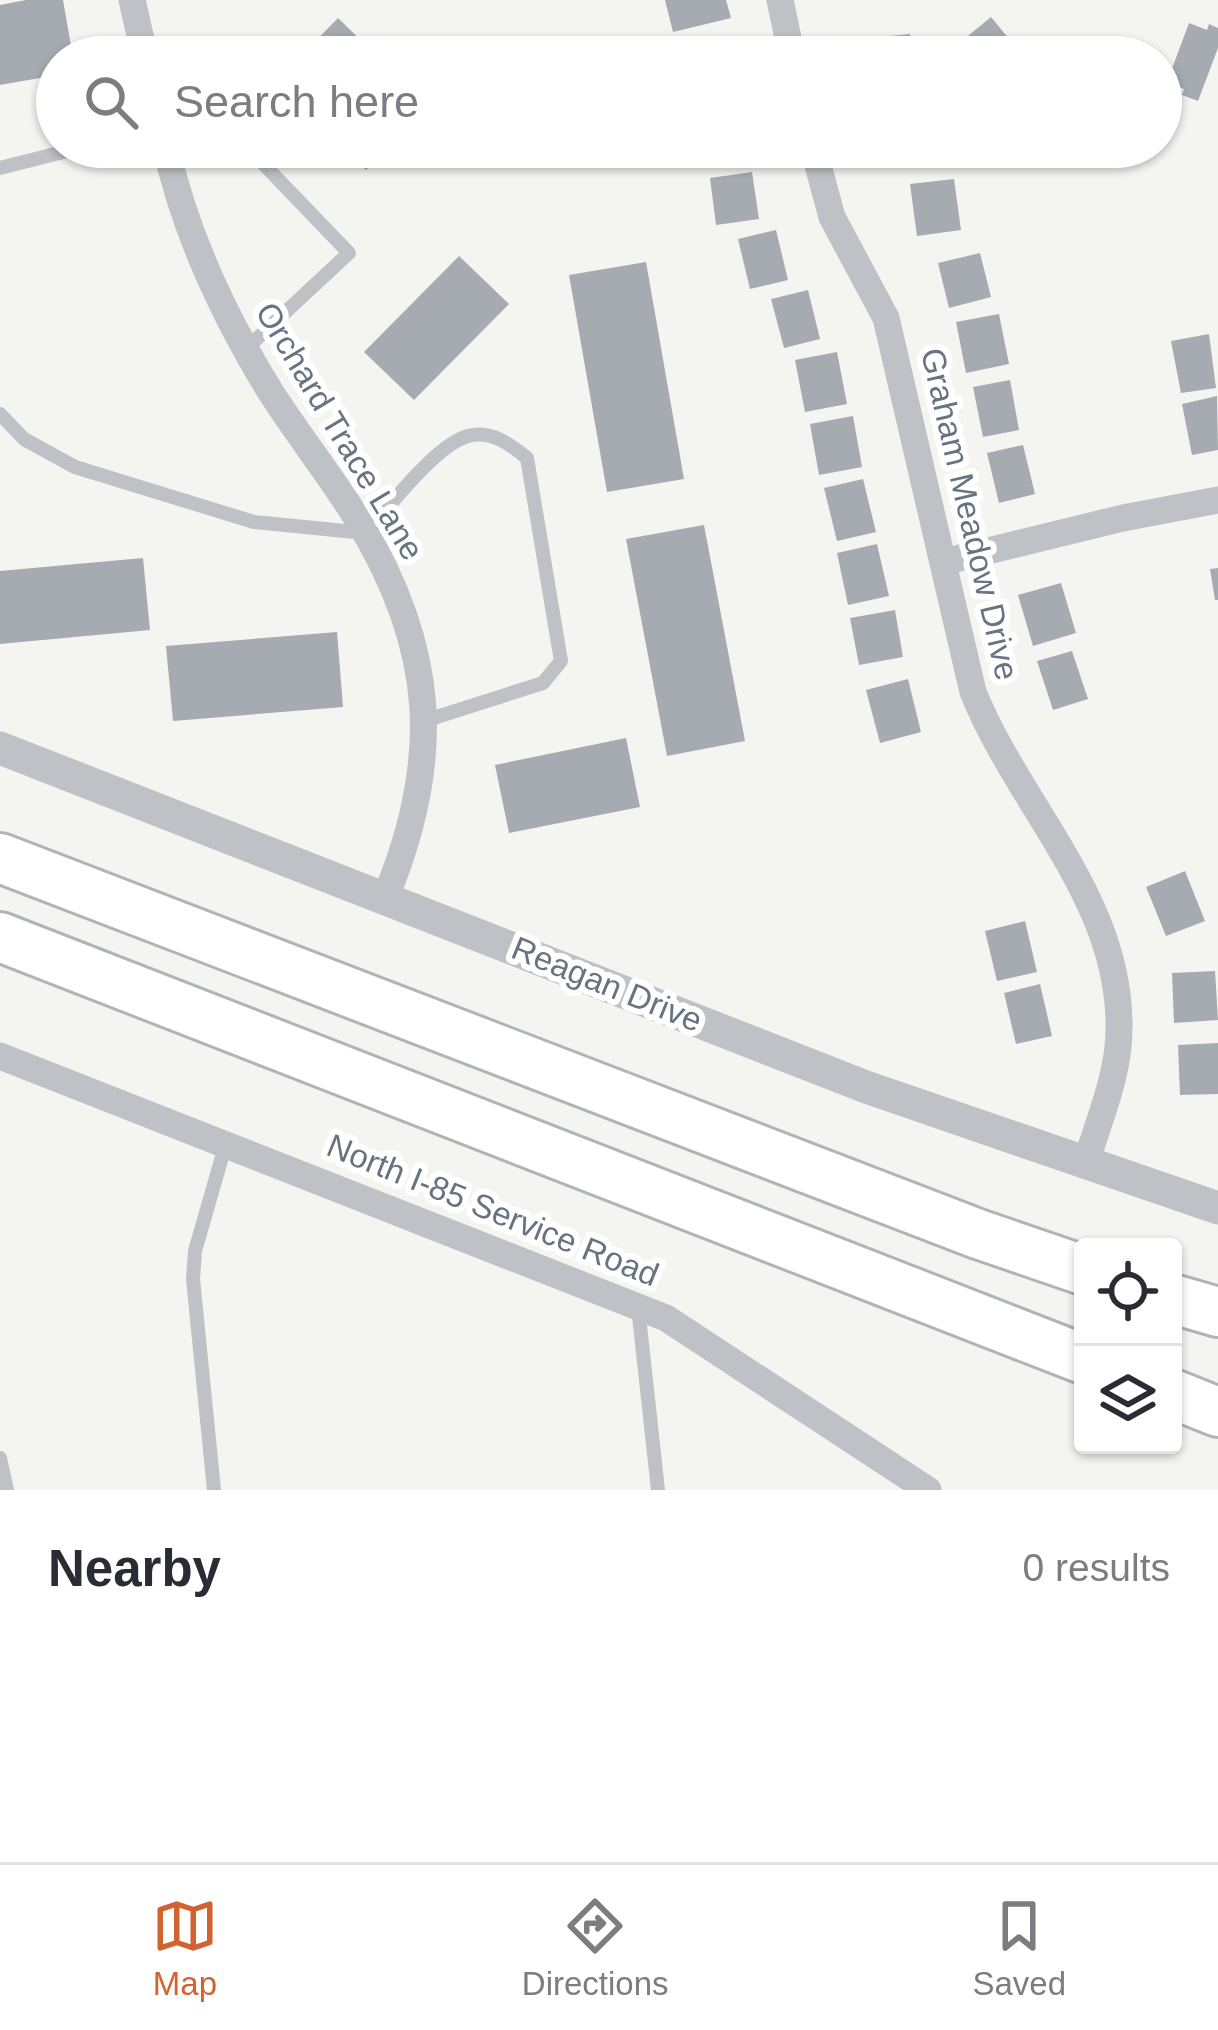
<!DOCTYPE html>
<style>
body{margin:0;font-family:Helvetica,sans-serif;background:#f7f7f7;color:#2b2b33}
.controls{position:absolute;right:36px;bottom:36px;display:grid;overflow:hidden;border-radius:12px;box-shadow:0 3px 9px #0004}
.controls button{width:108px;height:108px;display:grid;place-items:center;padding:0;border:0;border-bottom:3px solid #e1e1e2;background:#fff;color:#2b2b33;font:60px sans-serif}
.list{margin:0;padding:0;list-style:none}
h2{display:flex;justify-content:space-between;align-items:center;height:156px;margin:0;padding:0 48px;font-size:51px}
h2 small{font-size:39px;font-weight:400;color:#7c7c81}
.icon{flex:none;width:66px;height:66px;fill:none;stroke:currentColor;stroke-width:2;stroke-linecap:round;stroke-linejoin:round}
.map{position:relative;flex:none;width:1218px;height:1490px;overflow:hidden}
.search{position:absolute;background:#fff;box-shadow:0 3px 9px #0004;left:36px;right:36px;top:36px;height:132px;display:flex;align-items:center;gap:30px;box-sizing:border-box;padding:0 42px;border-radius:66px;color:#7c7c81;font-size:45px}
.sheet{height:372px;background:#fff}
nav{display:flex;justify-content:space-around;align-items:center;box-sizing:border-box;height:168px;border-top:3px solid #e1e1e2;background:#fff;font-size:33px;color:#7c7c81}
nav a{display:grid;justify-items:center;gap:6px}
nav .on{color:#d36233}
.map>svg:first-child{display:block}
</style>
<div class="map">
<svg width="1218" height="1490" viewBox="0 0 1218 1490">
<rect width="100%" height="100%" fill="#f4f5f1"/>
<g fill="#a5abb1">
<polygon points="26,0 63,0 73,57 57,57 57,75 0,85 0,5"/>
<polygon points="665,0 726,0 731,18 673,32"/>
<polygon points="991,17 1024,57 977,57 963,40"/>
<polygon points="338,18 378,57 300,57"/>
<polygon points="1189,23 1207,30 1209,24 1218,28 1218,48 1198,101 1182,95 1184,89 1167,82"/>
<polygon points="910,34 912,57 871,57 869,38"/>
<polygon points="728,36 733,57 680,57 678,48"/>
<polygon points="342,147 388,147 366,170"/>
<polygon points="883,147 914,147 914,148 885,156"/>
<polygon points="752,172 759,219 716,225 710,178"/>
<polygon points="954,179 961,230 917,236 910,184"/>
<polygon points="776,230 788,280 750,289 738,239"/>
<polygon points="980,253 991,297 949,308 938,263"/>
<polygon points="459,256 509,304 414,400 364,352"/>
<polygon points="646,262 684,479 607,492 569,275"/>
<polygon points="808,290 820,339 784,348 771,299"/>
<polygon points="999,314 1009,364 966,373 956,322"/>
<polygon points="1209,334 1216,388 1181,393 1171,341"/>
<polygon points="837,352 847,404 805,412 795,360"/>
<polygon points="1010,380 1019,430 983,437 973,387"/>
<polygon points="1217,396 1218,450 1192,455 1182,404"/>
<polygon points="853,416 862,467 819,475 810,424"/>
<polygon points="1023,445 1035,494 999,503 987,453"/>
<polygon points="863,479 876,532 837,541 824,488"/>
<polygon points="704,525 745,741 667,756 626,539"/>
<polygon points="877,544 889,596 848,605 837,553"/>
<polygon points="143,558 150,630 0,644 0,571"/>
<polygon points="1218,568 1218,600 1215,600 1210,569"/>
<polygon points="1061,583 1076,633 1033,646 1018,595"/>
<polygon points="895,610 903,657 859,665 850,618"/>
<polygon points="337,632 343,707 173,721 166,646"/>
<polygon points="1072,651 1088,699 1053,710 1037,661"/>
<polygon points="908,679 921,732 880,743 866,690"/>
<polygon points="626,738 640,807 509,833 495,765"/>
<polygon points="1185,871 1205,921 1166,936 1146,887"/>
<polygon points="1025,921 1037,972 997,981 985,931"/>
<polygon points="1215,971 1218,1020 1174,1023 1172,973"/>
<polygon points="1040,984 1052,1036 1016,1044 1004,993"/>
<polygon points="1218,1043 1218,1094 1180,1095 1178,1045"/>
</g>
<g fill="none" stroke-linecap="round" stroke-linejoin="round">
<g stroke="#b1b4b7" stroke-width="54">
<g id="motorway">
<polyline points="0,858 978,1234 1083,1270"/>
<polyline points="0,937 1083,1359"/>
<polyline points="1173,1299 1218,1312"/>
<polyline points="1173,1394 1218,1412"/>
</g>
</g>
<g stroke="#bec1c5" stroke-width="14">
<polyline points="0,168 83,147"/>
<polyline points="246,349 349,253 247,147"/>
<path d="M 0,414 L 24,439 L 75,467 L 254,522 L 365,533 C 389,508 435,445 468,436 C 491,430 510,444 527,458 L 561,661 L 543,683 L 424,721"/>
<polyline points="638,1307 658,1490"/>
<polyline points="0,1458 7,1490"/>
<polyline points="214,1490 193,1279 195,1251 226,1143"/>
</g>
<g stroke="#bec1c5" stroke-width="27">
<polyline points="132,0 145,57"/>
<polyline points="780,0 792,57"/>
<path d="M 166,147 C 185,233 224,316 270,391 C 298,435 331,476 358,520 C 436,648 443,758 386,896"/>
<path d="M 813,147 L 832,217 L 886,318 L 973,692 C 1021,811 1131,909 1118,1047 C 1114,1086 1097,1126 1086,1163"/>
<polyline points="943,562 1123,518 1218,500"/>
<polyline points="0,1056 666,1318 928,1490"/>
</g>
<polyline stroke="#bec1c5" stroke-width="33" points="0,748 866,1087 1218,1208"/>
<use href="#motorway" stroke="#fff" stroke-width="48"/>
</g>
<g text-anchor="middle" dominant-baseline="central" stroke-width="12" stroke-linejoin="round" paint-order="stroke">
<g font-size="33" fill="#667380" stroke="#fff">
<text transform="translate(340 431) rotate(59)">Orchard Trace Lane</text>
<text transform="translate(970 514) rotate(77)">Graham Meadow Drive</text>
<text transform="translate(607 984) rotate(22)">Reagan Drive</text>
<text transform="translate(493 1210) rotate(22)">North I-85 Service Road</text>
</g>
</g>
</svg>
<div class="controls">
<button><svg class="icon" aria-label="locate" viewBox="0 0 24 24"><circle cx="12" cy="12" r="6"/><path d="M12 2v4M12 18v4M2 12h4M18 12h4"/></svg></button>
<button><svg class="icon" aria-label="layers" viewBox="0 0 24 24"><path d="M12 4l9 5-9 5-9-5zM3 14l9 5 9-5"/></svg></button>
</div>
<div class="search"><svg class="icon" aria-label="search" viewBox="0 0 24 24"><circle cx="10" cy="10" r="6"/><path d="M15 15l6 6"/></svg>Search here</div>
</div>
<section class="sheet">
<h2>Nearby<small>0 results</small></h2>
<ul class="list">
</ul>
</section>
<nav>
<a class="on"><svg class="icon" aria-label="map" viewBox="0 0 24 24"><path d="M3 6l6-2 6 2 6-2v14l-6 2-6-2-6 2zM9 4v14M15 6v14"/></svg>Map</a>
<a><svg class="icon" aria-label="directions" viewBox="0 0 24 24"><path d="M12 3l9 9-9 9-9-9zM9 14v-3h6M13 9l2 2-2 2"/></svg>Directions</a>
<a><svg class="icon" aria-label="saved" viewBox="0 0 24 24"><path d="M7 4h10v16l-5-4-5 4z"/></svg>Saved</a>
</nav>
